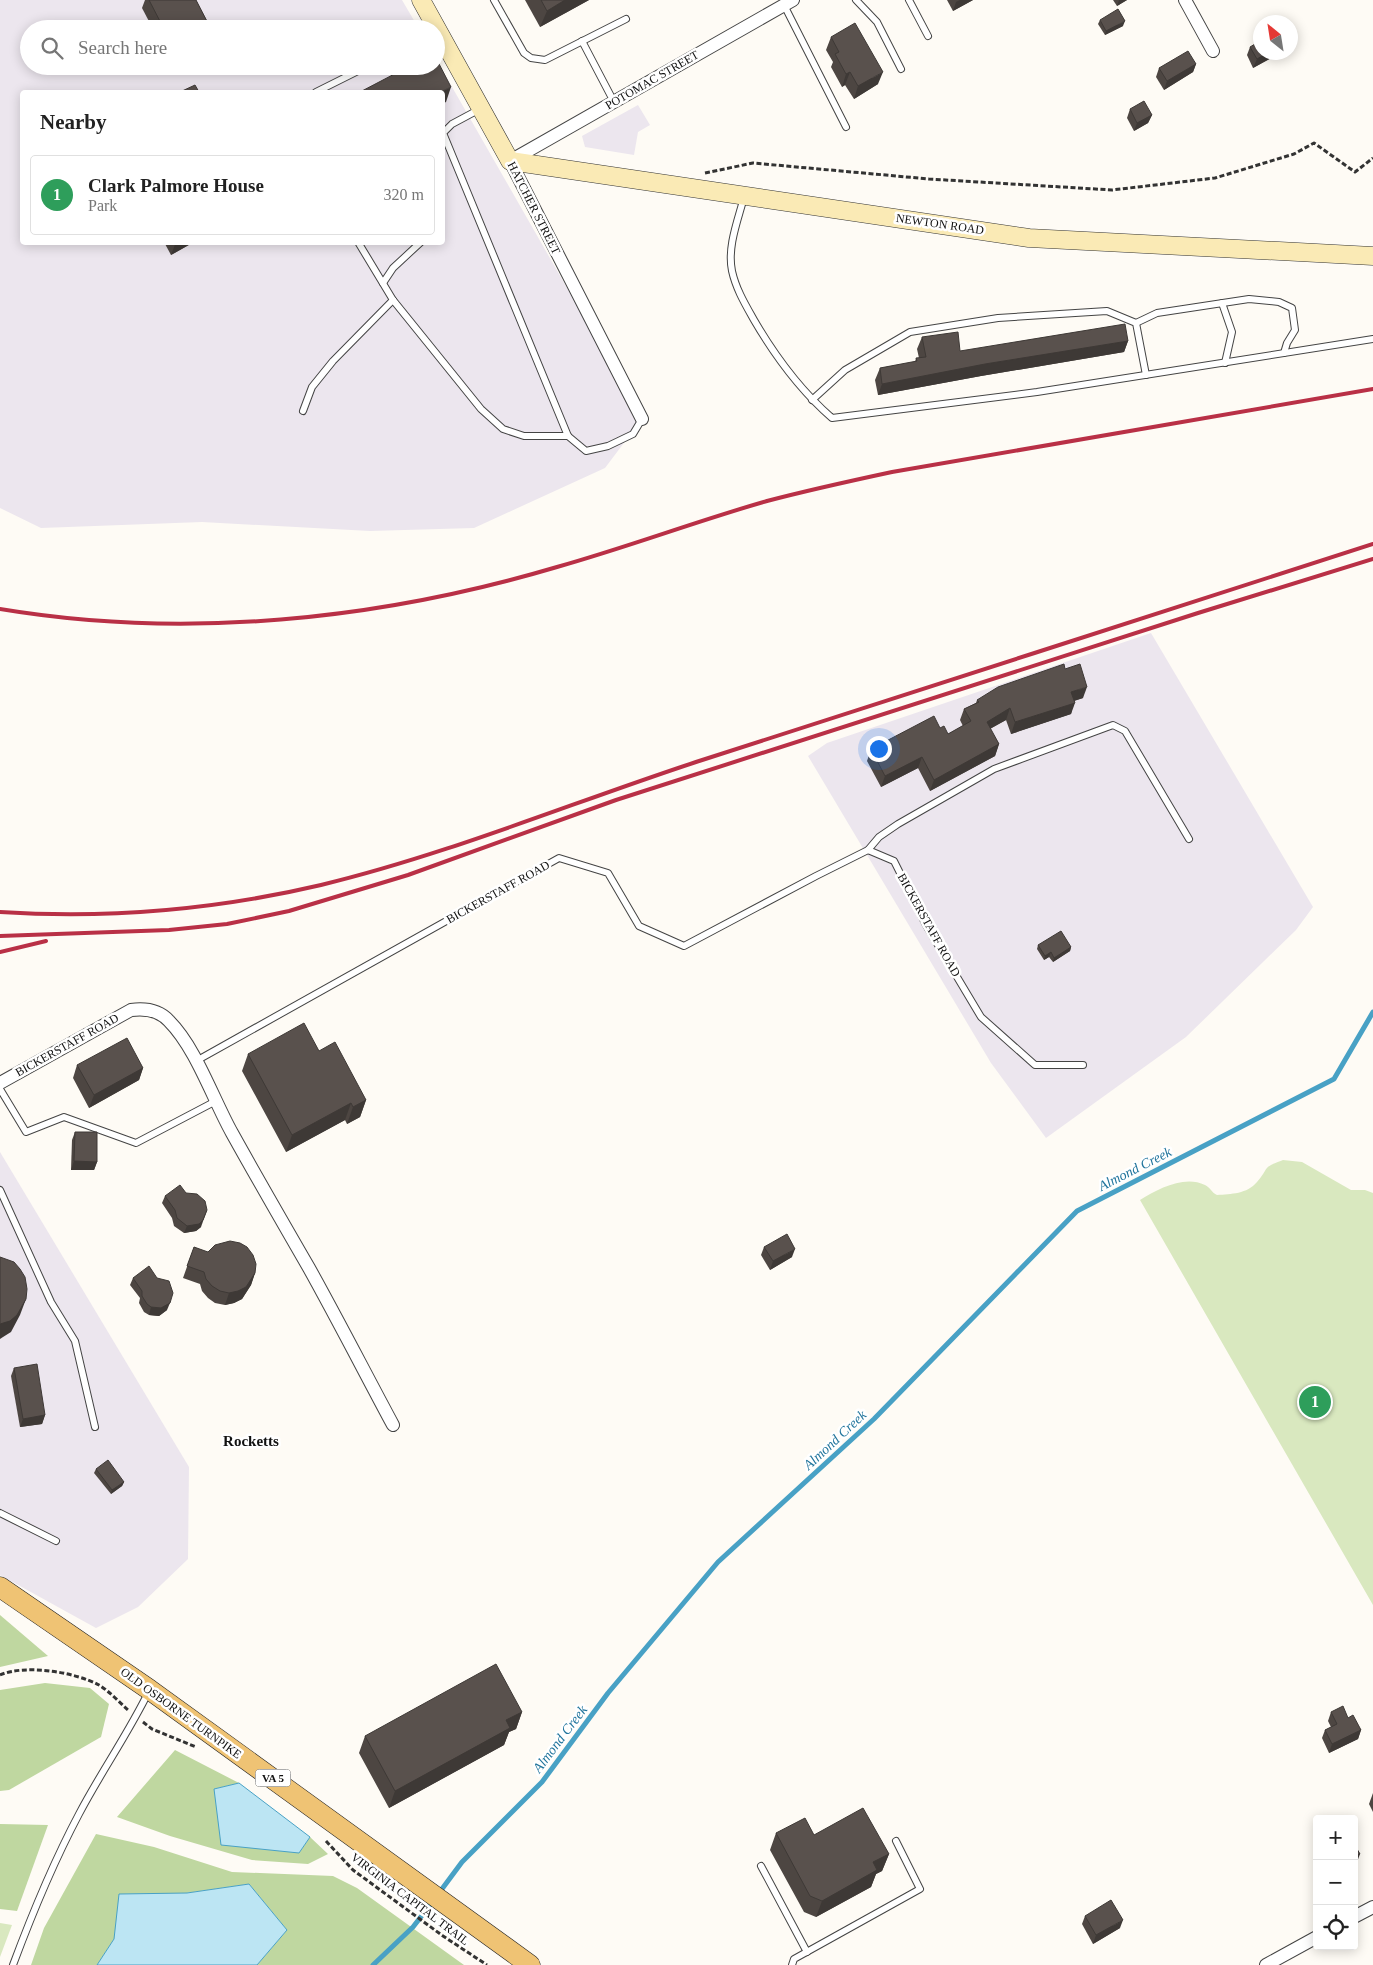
<!DOCTYPE html>
<meta charset="utf-8">
<style>
body{margin:0;font-family:"Times New Roman",serif;background:#f2f2f2;color:#222}
.controls{position:absolute;right:15px;bottom:15px;display:grid;overflow:hidden;border-radius:5px;box-shadow:0 2px 12px #0003}
.controls button{width:45px;height:45px;display:grid;place-items:center;padding:0;border:0;border-bottom:1px solid #e0e0e0;background:#fff;color:#222;font:25px sans-serif}
.compass{position:absolute;left:1253px;top:15px;width:45px;height:45px;border-radius:50%;background:#fff;box-shadow:0 2px 12px #0003;rotate:330deg}
.you{position:absolute;left:878px;top:748px;width:18px;height:18px;margin:-12px;border:4px solid #fff;border-radius:50%;background:#1a73e8;box-shadow:0 0 0 8px #1a73e833}
.badge{display:grid;place-items:center;width:32px;height:32px;border-radius:50%;background:#111827;color:#fff;font-size:16px;font-weight:700}
.pin{position:absolute;translate:-50% -50%;border:2px solid #fff;box-shadow:0 1px 5px #0006}
.list{margin:0;padding:0;list-style:none}
h2{display:flex;justify-content:space-between;align-items:center;height:65px;margin:0;padding:0 20px;font-size:21px}
h2 small{font-size:16px;font-weight:400;color:#767676}
.list li{display:grid;grid-template-columns:32px 1fr auto;gap:15px;align-items:center;box-sizing:border-box;height:80px;margin:0 10px 10px;padding:0 10px;border:1px solid #e0e0e0;border-radius:5px}
.list b{display:block;font-size:19px;white-space:nowrap}
.list p{margin:0;font-size:16px;white-space:nowrap;color:#767676}
.list em{font-size:16px;font-style:normal;color:#767676}
.icon{flex:none;width:28px;height:28px;fill:none;stroke:currentColor;stroke-width:2;stroke-linecap:round;stroke-linejoin:round}
.map{position:relative;flex:none;width:1373px;height:1965px;overflow:hidden}
.search{position:absolute;background:#fff;box-shadow:0 2px 12px #0003;left:20px;top:20px;width:425px;height:55px;display:flex;align-items:center;gap:12px;box-sizing:border-box;padding:0 18px;border-radius:28px;color:#767676;font-size:19px}
.panel{position:absolute;background:#fff;box-shadow:0 2px 12px #0003;left:20px;top:90px;width:425px;height:155px;border-radius:5px}
.map>svg:first-child{display:block}
</style>
<div class="map">
<svg width="1373" height="1965" viewBox="0 0 1373 1965">
<rect width="100%" height="100%" fill="#fefbf5"/>
<g fill="#ece6ee" fill-rule="evenodd">
<path d="M 0,0 L 402,0 L 419,29 L 29,29 L 29,66 L 436,66 L 436,59 L 642,419 L 605,468 L 474,528 L 370,531 L 202,522 L 41,528 L 0,508 ZM 22,92 L 442,92 L 442,242 L 22,242 Z"/>
<polygon points="638,105 650,125 638,132 634,155 585,147 582,136"/>
<polygon points="1151,633 1313,907 1296,930 1186,1037 1046,1138 991,1063 808,756 827,743"/>
<polygon points="0,1152 189,1467 188,1559 138,1607 96,1628 0,1575"/>
</g>
<g fill="#d9e8bf">
<path d="M 1283,1160 L 1302,1162 L 1351,1190 L 1365,1190 L 1373,1193 L 1373,1605 L 1140,1200 C 1158,1189 1184,1175 1205,1185 C 1210,1187 1212,1193 1217,1195 C 1231,1194 1247,1194 1257,1182 C 1270,1167 1261,1168 1283,1160 Z"/>
<polygon points="0,1923 12,1925 0,1957"/>
</g>
<g fill="#bfd7a0">
<polygon points="0,1615 48,1656 0,1667"/>
<polygon points="45,1683 90,1688 109,1704 101,1737 9,1790 0,1791 0,1690"/>
<polygon points="175,1750 239,1783 214,1789 299,1853 310,1837 328,1854 308,1864 252,1860 170,1836 117,1817"/>
<polygon points="0,1824 48,1825 17,1911 0,1909"/>
<polygon points="96,1834 154,1847 232,1872 333,1876 357,1888 464,1965 257,1965 287,1930 249,1884 187,1893 114,1939 97,1965 31,1965 44,1928"/>
</g>
<g fill="#bce5f3" stroke="#48a1c5">
<polygon points="239,1783 310,1837 299,1853 221,1845 214,1789"/>
<polygon points="249,1884 287,1930 257,1965 97,1965 114,1939 119,1894 187,1893"/>
</g>
<g fill="none" stroke-linecap="round" stroke-linejoin="round">
<g stroke="#48a1c5" stroke-width="5">
<polyline points="439,1893 462,1862 542,1782 608,1693 718,1562 874,1419 1077,1211 1334,1079 1373,1012"/>
<polyline points="373,1965 413,1927 434,1900"/>
</g>
<g stroke="#444" stroke-width="8">
<g id="lane">
<polyline points="494,0 524,53 531,58 545,60 626,19"/>
<polyline points="856,0 877,22 901,69"/>
<polyline points="909,0 928,36"/>
<polyline points="784,5 846,127"/>
<polyline points="582,41 614,102"/>
<polyline points="316,92 368,66"/>
<polyline points="480,109 452,124 443,133 568,436 586,451 608,446 633,434 642,419"/>
<path d="M 744,197 C 738,220 727,247 732,271 C 736,289 745,304 754,320 C 775,356 800,390 832,418 L 1037,392 L 1373,339"/>
<polyline points="358,242 393,300 481,409 503,429 524,436 568,436"/>
<polyline points="383,283 393,268 421,242"/>
<polyline points="1222,303 1232,332 1225,363"/>
<polyline points="1136,323 1157,313 1249,299 1279,302 1292,308 1295,330 1287,343 1284,353"/>
<polyline points="812,400 845,370 910,332 998,318 1107,311 1136,323 1146,375"/>
<polyline points="303,411 312,387 333,361 393,300"/>
<polyline points="868,850 879,837 898,824 994,769 1113,725 1125,731 1189,839"/>
<polyline points="196,1061 559,858 608,873 639,926 684,946 816,876 868,850 894,861 926,925 981,1017 1035,1065 1083,1065"/>
<polyline points="0,1089 26,1132 64,1117 136,1143 216,1101"/>
<polyline points="0,1190 51,1302 75,1341 95,1427"/>
<polyline points="0,1513 56,1541"/>
<polyline points="761,1866 807,1952"/>
<path d="M 13,1965 C 32,1914 53,1863 79,1814 C 101,1772 128,1734 149,1691"/>
<polyline points="792,1965 794,1959 920,1889 896,1841"/>
</g>
</g>
<g stroke="#444" stroke-width="14">
<g id="street">
<polyline points="1185,0 1213,51"/>
<polyline points="642,419 510,161 793,0"/>
<path d="M 0,1083 L 131,1010 C 146,1008 159,1010 169,1021 C 196,1048 213,1099 232,1133 C 257,1178 283,1223 309,1268 C 338,1320 365,1373 393,1425"/>
<polyline points="1354,1917 1373,1907"/>
<polyline points="1266,1965 1317,1937"/>
</g>
</g>
<g stroke="#333" stroke-width="19">
<polyline id="secondary" points="421,0 510,161 1029,238 1373,256"/>
</g>
<g stroke="#222" stroke-width="21">
<polyline id="primary" points="0,1587 150,1690 530,1965"/>
</g>
<g stroke="#333" stroke-width="3" stroke-dasharray="5 2.5" stroke-linecap="butt">
<polyline points="705,173 753,163 929,179 1112,190 1215,178 1294,154 1314,143 1355,172 1373,158"/>
<path d="M 0,1675 C 25,1664 75,1672 99,1685 C 109,1691 119,1702 128,1710"/>
<polyline points="143,1722 152,1729 196,1747"/>
<polyline points="326,1841 353,1870 443,1936 487,1965"/>
</g>
<use href="#lane" stroke="#fff" stroke-width="6"/>
<use href="#street" stroke="#fff" stroke-width="12"/>
<use href="#secondary" stroke="#faeab5" stroke-width="18"/>
<use href="#primary" stroke="#efc374" stroke-width="20"/>
<g stroke="#b93046" stroke-width="4">
<path d="M 0,609 C 185,640 378,620 557,567 C 628,547 697,521 767,501 C 809,490 850,481 892,472 L 1373,389"/>
<path d="M 0,912 C 108,919 215,910 321,885 C 449,854 571,803 696,762 C 922,689 1147,617 1373,544"/>
<polyline points="0,936 169,930 227,924 289,911 408,875 616,800 1198,613 1373,559"/>
<polyline points="0,952 46,941"/>
</g>
</g>
<g fill="#4d4642">
<polygon points="145,0 196,0 211,29 153,29 142,8"/>
<polygon points="525,0 589,0 540,27"/>
<polygon points="947,0 973,0 953,11"/>
<polygon points="1113,0 1127,0 1117,6"/>
<polygon points="1100,20 1123,26 1105,35 1098,24"/>
<polygon points="831,37 878,84 854,99 845,85 842,87 831,67 833,62 826,50"/>
<polygon points="1250,47 1281,53 1253,68 1247,55"/>
<polygon points="1196,64 1193,72 1164,90 1156,77 1159,68"/>
<polygon points="1130,109 1152,115 1148,123 1134,131 1127,118"/>
<polygon points="164,242 194,242 171,255"/>
<polygon points="922,337 960,351 1128,341 1124,352 981,376 878,395 875,380 880,368 915,362 916,358 919,358 917,349"/>
<polygon points="1065,669 1083,698 1074,701 1071,714 1011,734 1006,720 990,729 999,744 995,756 930,791 918,768 881,787 867,761 871,749 940,728 948,734 963,726 960,720 964,709 976,703 977,700"/>
<polygon points="1038,945 1071,947 1070,951 1053,962 1049,957 1044,960 1037,949"/>
<polygon points="319,1051 366,1100 360,1117 347,1124 345,1120 286,1152 242,1071 248,1054"/>
<polygon points="77,1065 143,1068 139,1080 89,1108 73,1078"/>
<polygon points="75,1132 97,1162 94,1170 71,1170 72,1140"/>
<polygon points="186,1193 201,1227 196,1231 184,1233 174,1226 172,1218 162,1203 165,1196"/>
<polygon points="194,1247 255,1273 251,1285 242,1299 234,1303 225,1305 215,1303 208,1298 202,1291 200,1284 183,1278"/>
<polygon points="764,1247 792,1257 770,1270 761,1255"/>
<polygon points="133,1278 167,1310 159,1316 149,1315 144,1312 139,1303 140,1298 130,1285"/>
<polygon points="14,1368 45,1415 42,1424 20,1427 11,1376"/>
<polygon points="96,1469 124,1482 122,1486 111,1494 94,1473"/>
<polygon points="522,1712 516,1729 509,1732 504,1745 389,1808 359,1753 365,1736"/>
<polygon points="1331,1712 1348,1718 1361,1730 1358,1739 1329,1753 1322,1738 1325,1730 1331,1727 1328,1721"/>
<polygon points="1373,1793 1373,1812 1369,1804"/>
<polygon points="776,1833 814,1835 889,1854 882,1871 876,1874 871,1887 816,1917 804,1912 770,1850"/>
<polygon points="1085,1916 1120,1928 1093,1944 1082,1924"/>
</g>
<g fill="#3e3936">
<polygon points="565,0 589,0 540,27 547,11"/>
<polygon points="960,0 973,0 953,11 956,2"/>
<polygon points="1119,0 1127,0 1117,6"/>
<polygon points="1125,21 1123,26 1105,35 1106,31"/>
<polygon points="1269,52 1281,52 1253,68 1257,59"/>
<polygon points="1196,64 1193,72 1164,90 1167,81"/>
<polygon points="850,72 845,85 842,87 846,74"/>
<polygon points="883,72 878,84 854,99 858,86"/>
<polygon points="451,87 446,102 442,104 442,92 441,92"/>
<polygon points="1152,115 1148,123 1134,131 1137,123"/>
<polygon points="176,242 194,242 171,255"/>
<polygon points="1128,341 1124,352 981,376 878,395 882,384 985,364"/>
<polygon points="1087,687 1083,698 1067,703 1071,692"/>
<polygon points="1075,703 1071,714 1011,734 1015,722"/>
<polygon points="1010,708 1006,720 982,733 987,722"/>
<polygon points="999,744 995,756 930,791 934,780"/>
<polygon points="922,757 918,768 881,787 885,776"/>
<polygon points="1071,947 1070,951 1053,962 1054,958"/>
<polygon points="1051,952 1049,957 1044,960 1045,956"/>
<polygon points="143,1068 139,1080 89,1108 94,1095"/>
<polygon points="366,1100 360,1117 347,1124 353,1107"/>
<polygon points="351,1103 345,1120 286,1152 292,1135"/>
<polygon points="74,1161 97,1162 94,1170 71,1170"/>
<polygon points="207,1210 201,1227 196,1231 184,1233 187,1226"/>
<polygon points="795,1249 792,1257 770,1270 773,1261"/>
<polygon points="255,1273 251,1285 242,1299 234,1303 225,1305 229,1293"/>
<polygon points="26,1299 20,1315 11,1332 3,1337 0,1339 0,1324"/>
<polygon points="170,1303 167,1310 159,1316 149,1315 151,1307"/>
<polygon points="45,1415 42,1424 20,1427 23,1419"/>
<polygon points="124,1482 122,1486 111,1494 112,1490"/>
<polygon points="522,1712 516,1729 509,1732 504,1745 389,1808 395,1791 506,1720"/>
<polygon points="1361,1730 1358,1739 1329,1753 1332,1744"/>
<polygon points="889,1854 882,1871 876,1874 871,1887 816,1917 822,1901 873,1862"/>
<polygon points="1360,1854 1357,1862 1354,1863 1354,1856"/>
<polygon points="1123,1920 1120,1928 1093,1944 1096,1935"/>
</g>
<g fill="#59514d" stroke="#3e3936">
<polygon points="149,0 196,0 211,29 164,29"/>
<polygon points="541,0 565,0 547,11"/>
<polygon points="1118,9 1125,21 1106,31 1100,20"/>
<polygon points="855,23 883,72 858,86 850,72 846,74 835,54 839,52 831,37"/>
<polygon points="1260,41 1260,52 1269,52 1257,59 1250,47"/>
<polygon points="1188,51 1196,64 1167,81 1159,68"/>
<polygon points="436,58 451,87 441,92 360,92 402,70 401,67 403,66 436,66"/>
<polygon points="195,85 199,92 180,92"/>
<polygon points="1144,101 1152,115 1137,123 1130,109"/>
<polygon points="1125,324 1128,341 985,364 882,384 880,368 917,361 916,358 926,357 922,337 958,332 960,351"/>
<polygon points="1064,664 1065,669 1080,664 1087,687 1071,692 1075,703 1015,722 1010,708 987,722 999,744 934,780 922,757 885,776 871,749 934,716 940,728 944,726 948,734 971,721 964,709 979,702 977,700 998,687"/>
<polygon points="1061,931 1071,947 1054,958 1051,952 1045,956 1038,945"/>
<polygon points="304,1023 319,1051 335,1042 366,1100 353,1107 351,1103 292,1135 248,1054"/>
<polygon points="127,1038 143,1068 94,1095 77,1065"/>
<polygon points="75,1132 97,1132 97,1162 74,1161"/>
<polygon points="180,1185 186,1193 197,1194 205,1201 207,1210 203,1220 199,1224 187,1226 177,1218 175,1210 165,1196"/>
<polygon points="787,1234 795,1249 773,1261 764,1247"/>
<polygon points="230,1241 240,1243 247,1247 253,1255 256,1264 255,1273 246,1287 238,1291 229,1293 220,1291 212,1286 206,1279 204,1272 187,1266 194,1247 208,1252 215,1245"/>
<polygon points="0,1257 14,1262 20,1269 25,1277 27,1289 26,1299 17,1315 10,1321 0,1324"/>
<polygon points="149,1266 157,1278 169,1281 173,1293 170,1303 161,1308 151,1307 147,1304 142,1296 142,1291 133,1278"/>
<polygon points="37,1364 45,1415 23,1419 14,1368"/>
<polygon points="108,1460 124,1482 112,1490 96,1469"/>
<polygon points="496,1664 522,1712 506,1720 510,1728 395,1791 365,1736"/>
<polygon points="1343,1706 1348,1718 1353,1715 1361,1730 1332,1744 1325,1730 1337,1724 1331,1712"/>
<polygon points="863,1808 889,1854 873,1862 877,1870 822,1901 810,1896 776,1833 805,1818 814,1835"/>
<polygon points="1354,1844 1360,1854 1354,1856"/>
<polygon points="1111,1900 1123,1920 1096,1935 1085,1916"/>
</g>
<g text-anchor="middle" dominant-baseline="central" stroke-width="5" stroke-linejoin="round" paint-order="stroke">
<rect fill="#fff" stroke="#585858" stroke-width="1" x="255.5" y="1769.5" width="35" height="17" rx="4"/>
<g font-size="11" font-weight="bold" fill="#111">
<text x="273" y="1778">VA 5</text>
</g>
<g font-size="12" fill="#111" stroke="#fff">
<text transform="translate(652 80) rotate(-30)">POTOMAC STREET</text>
<text transform="translate(534 208) rotate(63)">HATCHER STREET</text>
<text transform="translate(940 224) rotate(8)">NEWTON ROAD</text>
<text transform="translate(498 892) rotate(-29)">BICKERSTAFF ROAD</text>
<text transform="translate(929 925) rotate(61)">BICKERSTAFF ROAD</text>
<text transform="translate(67 1045) rotate(-29)">BICKERSTAFF ROAD</text>
<text transform="translate(181 1713) rotate(36)">OLD OSBORNE TURNPIKE</text>
<text transform="translate(410 1899) rotate(37)">VIRGINIA CAPITAL TRAIL</text>
</g>
<g font-size="14" font-style="italic" fill="#20749c" stroke="#fff">
<text transform="translate(1135 1169) rotate(-27)">Almond Creek</text>
<text transform="translate(835 1440) rotate(-43)">Almond Creek</text>
<text transform="translate(560 1739) rotate(-53)">Almond Creek</text>
</g>
<g font-size="15" font-weight="bold" fill="#111" stroke="#fff">
<text x="251" y="1441">Rocketts</text>
</g>
</g>
</svg>
<div class="controls">
<button>+</button>
<button>−</button>
<button><svg class="icon" aria-label="locate" viewBox="0 0 24 24"><circle cx="12" cy="12" r="6"/><path d="M12 2v4M12 18v4M2 12h4M18 12h4"/></svg></button>
</div>
<svg class="compass" viewBox="-18 -18 36 36"><path d="M0-13l5 13h-10z" fill="#e53935"/><path d="M0 13l5-13h-10z" fill="#767676"/></svg>
<div class="you"></div>
<div class="pin badge" style="left:1315px;top:1402px;background:#2e9e5b">1</div>
<div class="search"><svg class="icon" aria-label="search" viewBox="0 0 24 24"><circle cx="10" cy="10" r="6"/><path d="M15 15l6 6"/></svg>Search here</div>
<section class="panel">
<h2>Nearby<small></small></h2>
<ul class="list">
<li><span class="badge" style="background:#2e9e5b">1</span><div><b>Clark Palmore House</b><p>Park</p></div><em>320 m</em></li>
</ul>
</section>
</div>
